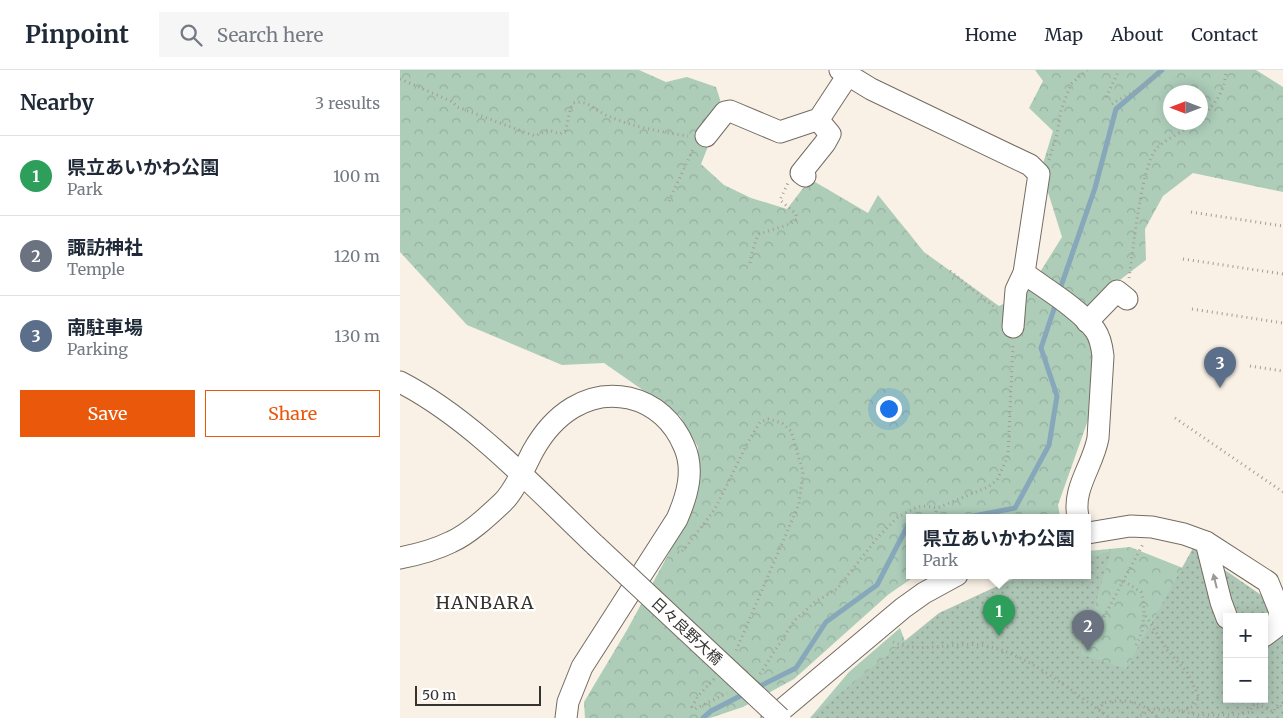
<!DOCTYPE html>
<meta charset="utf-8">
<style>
body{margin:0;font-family:Merriweather,"Noto Sans JP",serif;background:#f6f6f7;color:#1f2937}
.controls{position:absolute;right:15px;bottom:15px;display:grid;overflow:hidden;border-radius:0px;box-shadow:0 2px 12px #0003}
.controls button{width:45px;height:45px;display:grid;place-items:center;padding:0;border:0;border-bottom:1px solid #e0e1e3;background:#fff;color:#1f2937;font:25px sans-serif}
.compass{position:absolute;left:763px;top:15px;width:45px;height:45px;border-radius:50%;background:#fff;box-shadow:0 2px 12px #0003;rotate:270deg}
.scale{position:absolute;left:15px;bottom:12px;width:126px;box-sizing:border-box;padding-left:5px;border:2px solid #37332f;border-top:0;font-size:14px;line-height:18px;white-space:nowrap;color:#37332f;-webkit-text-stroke:4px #fff;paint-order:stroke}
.you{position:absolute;left:488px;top:338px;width:18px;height:18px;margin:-12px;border:4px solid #fff;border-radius:50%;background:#1a73e8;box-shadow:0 0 0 8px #1a73e833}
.badge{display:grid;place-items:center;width:32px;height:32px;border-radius:50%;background:#ea580c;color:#fff;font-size:16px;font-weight:700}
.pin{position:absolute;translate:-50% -41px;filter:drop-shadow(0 1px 2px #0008)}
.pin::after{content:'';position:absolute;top:26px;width:18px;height:15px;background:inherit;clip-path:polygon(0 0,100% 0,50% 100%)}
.popup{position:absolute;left:506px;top:444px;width:185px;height:65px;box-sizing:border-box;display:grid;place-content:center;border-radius:0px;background:#fff;filter:drop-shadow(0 1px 4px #0005);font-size:16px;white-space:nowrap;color:#747a83}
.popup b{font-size:19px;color:#1f2937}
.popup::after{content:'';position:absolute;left:50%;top:100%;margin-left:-10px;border:10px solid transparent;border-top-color:#fff}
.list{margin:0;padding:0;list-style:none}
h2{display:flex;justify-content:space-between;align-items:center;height:65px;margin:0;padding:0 20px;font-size:21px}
h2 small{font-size:16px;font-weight:400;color:#747a83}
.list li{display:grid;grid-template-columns:32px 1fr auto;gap:15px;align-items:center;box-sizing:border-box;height:80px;padding:0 20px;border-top:1px solid #e0e1e3}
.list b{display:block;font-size:19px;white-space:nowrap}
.list p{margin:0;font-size:16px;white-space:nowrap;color:#747a83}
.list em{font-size:16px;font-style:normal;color:#747a83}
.actions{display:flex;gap:10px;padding:15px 20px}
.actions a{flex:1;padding:11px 0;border:1px solid #ea580c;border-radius:0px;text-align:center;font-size:18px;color:#ea580c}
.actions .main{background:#ea580c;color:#fff}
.icon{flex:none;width:28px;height:28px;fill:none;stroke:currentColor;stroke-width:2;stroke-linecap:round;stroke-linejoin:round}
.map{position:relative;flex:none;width:883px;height:648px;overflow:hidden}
header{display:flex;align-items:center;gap:30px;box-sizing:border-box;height:70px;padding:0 25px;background:#fff;border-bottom:1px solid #e0e1e3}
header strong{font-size:24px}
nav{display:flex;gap:28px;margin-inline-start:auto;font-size:18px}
.search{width:350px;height:45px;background:#f6f6f7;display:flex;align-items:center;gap:12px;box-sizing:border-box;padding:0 18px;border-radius:0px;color:#747a83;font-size:19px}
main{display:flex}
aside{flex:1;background:#fff}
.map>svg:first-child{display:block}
</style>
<header>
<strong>Pinpoint</strong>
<div class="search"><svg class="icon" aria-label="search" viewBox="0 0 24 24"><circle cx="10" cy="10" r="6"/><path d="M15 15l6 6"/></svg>Search here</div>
<nav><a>Home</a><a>Map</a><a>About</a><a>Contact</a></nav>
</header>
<main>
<aside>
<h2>Nearby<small>3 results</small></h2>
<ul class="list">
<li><span class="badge" style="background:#2e9e5b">1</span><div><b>県立あいかわ公園</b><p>Park</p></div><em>100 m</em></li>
<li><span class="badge" style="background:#6b7280">2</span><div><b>諏訪神社</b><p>Temple</p></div><em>120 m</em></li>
<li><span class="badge" style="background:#5c6f8a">3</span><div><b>南駐車場</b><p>Parking</p></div><em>130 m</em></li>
</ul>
<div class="actions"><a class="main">Save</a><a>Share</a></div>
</aside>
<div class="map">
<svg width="883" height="648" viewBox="0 0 883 648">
<defs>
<pattern id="forest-crowns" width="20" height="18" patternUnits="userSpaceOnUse" patternTransform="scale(1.25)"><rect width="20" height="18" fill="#adcdb9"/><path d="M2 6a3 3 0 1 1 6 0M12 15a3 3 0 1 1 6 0" fill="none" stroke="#95b09f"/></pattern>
<pattern id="park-dots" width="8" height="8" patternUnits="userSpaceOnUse" patternTransform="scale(1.25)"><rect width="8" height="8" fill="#adc5b5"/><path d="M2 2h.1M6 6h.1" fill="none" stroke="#8ea194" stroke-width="1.8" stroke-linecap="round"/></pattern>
</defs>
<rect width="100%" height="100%" fill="#f9f1e5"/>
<g fill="url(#forest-crowns)" fill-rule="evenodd">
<path d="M 0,0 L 239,0 L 266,12 L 287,7 L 316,17 L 323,39 L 301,94 L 324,115 L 351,128 L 387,139 L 410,109 L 468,143 L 478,125 L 524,182 L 599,236 L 627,223 L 662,167 L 641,100 L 653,61 L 629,38 L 643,11 L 635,0 L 856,0 L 883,17 L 883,122 L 793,103 L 763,126 L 745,159 L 746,190 L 690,233 L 681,261 L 695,276 L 693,336 L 658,435 L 660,447 L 510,447 L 510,505 L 517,505 L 489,524 L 394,609 L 343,637 L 310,648 L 185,648 L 184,632 L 227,560 L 280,463 L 296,422 L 298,377 L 280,346 L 204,293 L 162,295 L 67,255 L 0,182 ZM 771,22 L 801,22 L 801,52 L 771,52 Z"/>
<polygon points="730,477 793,502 711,624 641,584 688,505 688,481"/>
<polygon points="500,558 513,592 410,648 449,602"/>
</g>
<path fill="url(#park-dots)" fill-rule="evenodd" d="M 793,478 L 883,540 L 883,648 L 410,648 L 539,543 L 615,508 L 625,505 L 688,505 L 688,488 L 711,481 L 681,584 L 726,599 ZM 827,547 L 864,547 L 864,629 L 827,629 Z"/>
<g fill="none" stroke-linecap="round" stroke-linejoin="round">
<g stroke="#87a7ba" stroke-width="5">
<polyline points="659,222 695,118 716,39 762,0"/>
<polyline points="568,447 615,438 649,375 657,326 641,278 656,233"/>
<polyline points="356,618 396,598 426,552 477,515 510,451"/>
<polyline points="303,648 311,641 346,623"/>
</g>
<g stroke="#746c62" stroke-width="23">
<g id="minor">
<polyline points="440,0 471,19 630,95 639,104 624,203 616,220 613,257"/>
<polyline points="306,66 325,42 330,41 380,62 419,49 448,5"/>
<polyline points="405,106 401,103 425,73 430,64 419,51 419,49"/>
<path d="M 624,203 C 644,218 680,239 695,260 C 700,267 702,277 703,286 L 698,368 C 693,396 672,418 678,447"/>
<polyline points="687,252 717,221 727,229"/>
<path d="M 0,312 C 72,349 136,419 195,475"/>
<polyline points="688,463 730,456 752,457 784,464 806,472 868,512 880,542 876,557 864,566"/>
<polyline points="806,472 821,532 827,548"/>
<path d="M 0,488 C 15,485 37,479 51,472 C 69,464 88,446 102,433 C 115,421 125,396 133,381 C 153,345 187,319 229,328 C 255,334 274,352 284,376 C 295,400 287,426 277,449 L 182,597 L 168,632 L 166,648"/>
<polyline points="372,648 503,538 524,523 557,505"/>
</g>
</g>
<g stroke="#a39d95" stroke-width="3" stroke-dasharray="1 4" stroke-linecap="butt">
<path d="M 0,9 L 53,32 L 57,37 L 135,66 L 148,60 L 160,64 L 165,61 C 169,51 168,43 173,33 C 187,29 196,41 208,46 C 233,57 261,62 288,66"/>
<polyline points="706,27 719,0"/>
<path d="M 712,34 C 728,24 749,16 759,0"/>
<path d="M 801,47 C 816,33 825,22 826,0"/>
<polyline points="649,90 657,64 661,40 671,14 687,0"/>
<polyline points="269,131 294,77"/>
<polyline points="791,142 883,156"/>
<polyline points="783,189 883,204"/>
<path d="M 350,193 C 351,186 356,168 359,164 L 390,154 L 397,149 L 396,144 L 380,130 L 388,113"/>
<polyline points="550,201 597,239"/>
<path d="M 729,208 C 733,181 741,98 756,79 C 765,69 784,62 794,52"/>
<polyline points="792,239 883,253"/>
<polyline points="850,296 883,301"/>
<polyline points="775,348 883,422"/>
<polyline points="535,447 537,438"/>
<polyline points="278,482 280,483 286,477 315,439 347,374 360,352 368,349 382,353 391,361 403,402 399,434 335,583"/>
<polyline points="724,511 741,522 743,529 744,543 767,580 787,602 799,627 794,636 782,641"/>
<polyline points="697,560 743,474"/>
<path d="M 493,572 C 520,584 551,572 580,575 C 626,581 672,622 710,648"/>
<polyline points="736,575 742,562 744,544"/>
<polyline points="360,604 394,551 415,532 437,519 478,467 498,447 517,437 526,436 537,438 588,417 597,410 608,386 613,275"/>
<polyline points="314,609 298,626 292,637 295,639 327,623"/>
<path d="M 699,640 L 703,633 C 725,628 742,631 758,648"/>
<polyline points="736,648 753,639 782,641 797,645 835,645 850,642 852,636 856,633 873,642 878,634 883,638"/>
</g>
<use href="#minor" stroke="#fff" stroke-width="21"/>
<g stroke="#746c62" stroke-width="23" stroke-linecap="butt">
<polyline id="minor-bridge" points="195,475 380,648"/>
</g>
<use href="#minor-bridge" stroke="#fff" stroke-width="21"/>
</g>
<defs><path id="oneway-solid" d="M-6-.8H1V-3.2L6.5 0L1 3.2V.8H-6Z" transform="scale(1.25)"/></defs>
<use fill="#9b9997" href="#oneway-solid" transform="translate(815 511) rotate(-104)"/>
<g text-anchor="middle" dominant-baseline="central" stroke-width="5" stroke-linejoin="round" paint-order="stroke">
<g font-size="15" fill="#37332f" stroke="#fff">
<text transform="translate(287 561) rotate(43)">日々良野大橋</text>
</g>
<g font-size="18" letter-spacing="1" fill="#37332f" stroke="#fff">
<text x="85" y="532">HANBARA</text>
</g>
</g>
</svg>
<div class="controls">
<button>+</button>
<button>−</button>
</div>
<svg class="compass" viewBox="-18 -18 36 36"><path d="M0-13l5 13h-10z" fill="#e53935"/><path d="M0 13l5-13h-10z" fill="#747a83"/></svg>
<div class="scale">50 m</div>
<div class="you"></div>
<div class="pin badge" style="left:599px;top:566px;background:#2e9e5b">1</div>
<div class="popup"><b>県立あいかわ公園</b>Park</div>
<div class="pin badge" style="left:688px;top:581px;background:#6b7280">2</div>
<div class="pin badge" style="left:820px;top:318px;background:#5c6f8a">3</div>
</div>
</main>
